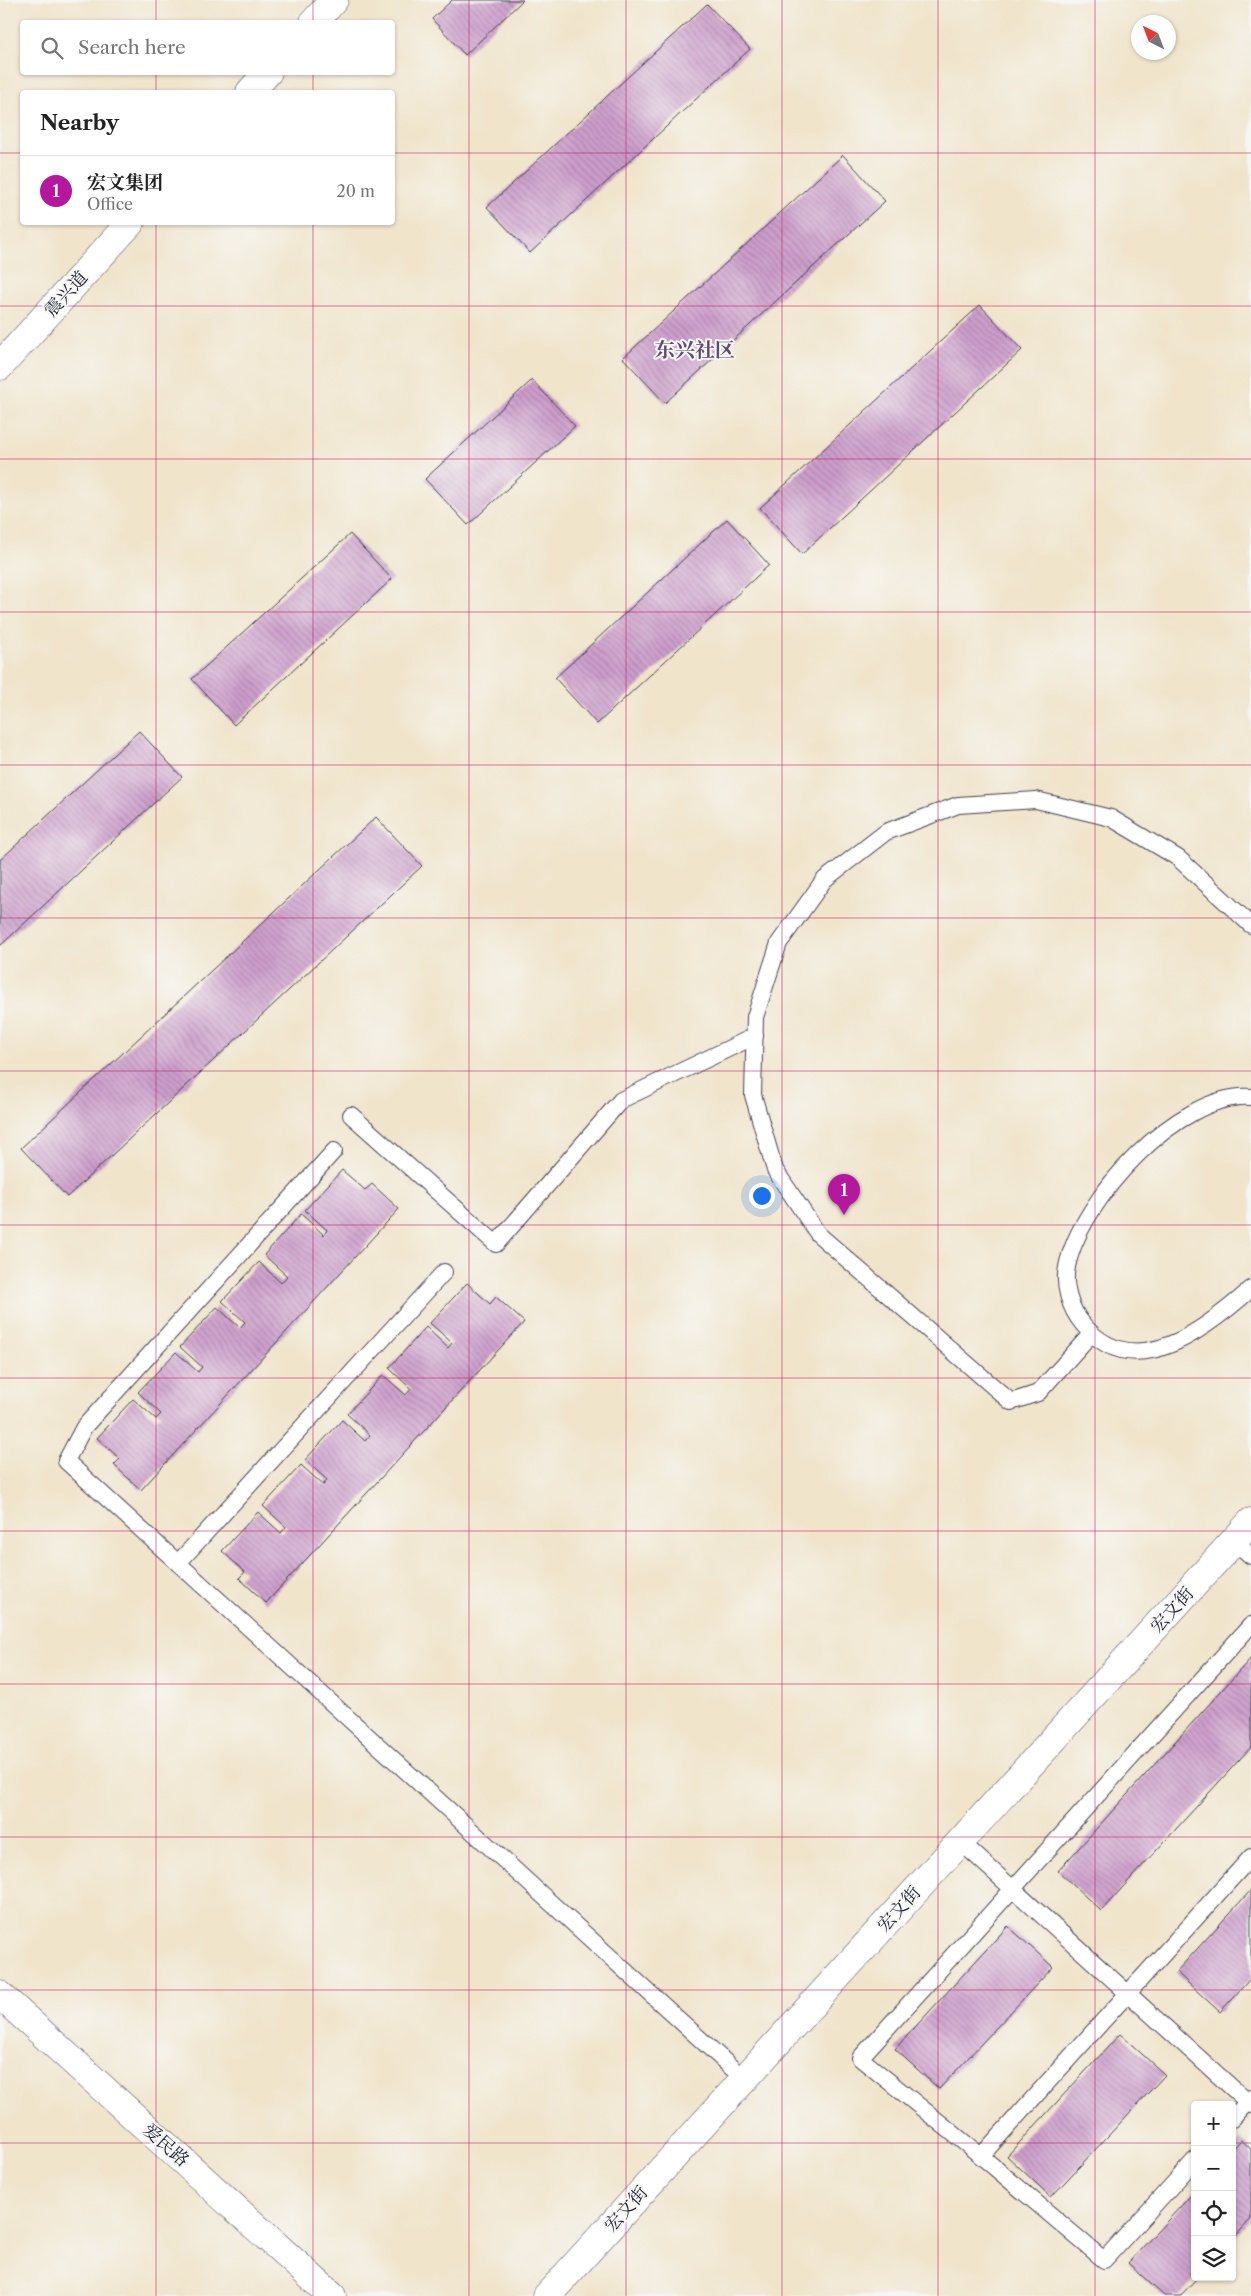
<!DOCTYPE html>
<meta charset="utf-8">
<style>
body{margin:0;font-family:"Libre Caslon Text","Noto Serif SC",serif;background:#f2f2f2;color:#222}
.controls{position:absolute;right:15px;bottom:15px;display:grid;overflow:hidden;border-radius:5px;box-shadow:0 1px 4px #0004}
.controls button{width:45px;height:45px;display:grid;place-items:center;padding:0;border:0;border-bottom:1px solid #e0e0e0;background:#fff;color:#222;font:25px sans-serif}
.compass{position:absolute;left:1131px;top:15px;width:45px;height:45px;border-radius:50%;background:#fff;box-shadow:0 1px 4px #0004;rotate:318deg}
.you{position:absolute;left:761px;top:1195px;width:18px;height:18px;margin:-12px;border:4px solid #fff;border-radius:50%;background:#1a73e8;box-shadow:0 0 0 8px #1a73e833}
.badge{display:grid;place-items:center;width:32px;height:32px;border-radius:50%;background:#b5179e;color:#fff;font-size:16px;font-weight:700}
.pin{position:absolute;translate:-50% -41px;filter:drop-shadow(0 1px 2px #0008)}
.pin::after{content:'';position:absolute;top:26px;width:18px;height:15px;background:inherit;clip-path:polygon(0 0,100% 0,50% 100%)}
.list{margin:0;padding:0;list-style:none}
h2{display:flex;justify-content:space-between;align-items:center;height:65px;margin:0;padding:0 20px;font-size:21px}
h2 small{font-size:16px;font-weight:400;color:#767676}
.list li{display:grid;grid-template-columns:32px 1fr auto;gap:15px;align-items:center;box-sizing:border-box;height:70px;padding:0 20px;border-top:1px solid #e0e0e0}
.list b{display:block;font-size:19px;white-space:nowrap}
.list p{margin:0;font-size:16px;white-space:nowrap;color:#767676}
.list em{font-size:16px;font-style:normal;color:#767676}
.icon{flex:none;width:28px;height:28px;fill:none;stroke:currentColor;stroke-width:2;stroke-linecap:round;stroke-linejoin:round}
.map{position:relative;flex:none;width:1251px;height:2296px;overflow:hidden}
.search{position:absolute;background:#fff;box-shadow:0 1px 4px #0004;left:20px;top:20px;width:375px;height:55px;display:flex;align-items:center;gap:12px;box-sizing:border-box;padding:0 18px;border-radius:5px;color:#767676;font-size:19px}
.panel{position:absolute;background:#fff;box-shadow:0 1px 4px #0004;left:20px;top:90px;width:375px;height:135px;border-radius:5px}
.map>svg:first-child{display:block}
</style>
<div class="map">
<svg width="1251" height="2296" viewBox="0 0 1251 2296">
<defs>
<pattern id="building-back-hatch" width="6" height="6" patternUnits="userSpaceOnUse" patternTransform="scale(1.25)"><rect width="6" height="6" fill="#cd9ecc"/><path d="M-1 5l2 2M0 0l6 6M5-1l2 2" fill="none" stroke="#a680a7"/></pattern>
</defs>
<rect width="100%" height="100%" fill="#f6f6f2"/>
<filter id="ink" filterUnits="userSpaceOnUse"><feTurbulence type="fractalNoise" baseFrequency=".02" numOctaves="2"/><feDisplacementMap in="SourceGraphic" scale="10" xChannelSelector="R" yChannelSelector="G"/><feConvolveMatrix kernelMatrix="1 2 1 2 8 2 1 2 1" color-interpolation-filters="sRGB"/></filter>
<filter id="wash" filterUnits="userSpaceOnUse"><feTurbulence type="fractalNoise" baseFrequency=".0096" numOctaves="4" result="noise"/><feDisplacementMap in="SourceGraphic" scale="20" xChannelSelector="R" yChannelSelector="G"/><feGaussianBlur stdDeviation="1.12" result="paint"/><feColorMatrix in="noise" values="0 0 0 0 0 0 0 0 0 0 0 0 0 0 0 0 0 1.4 0 .05"/><feComposite in="paint" operator="in"/></filter>
<g filter="url(#wash)">
<rect width="100%" height="100%" fill="#f0e4cb"/>
<g id="blocks">
<g fill="url(#building-back-hatch)">
<polygon points="452,0 523,0 465,55 432,19"/>
<polygon points="707,4 750,49 530,253 487,207"/>
<polygon points="843,155 885,201 665,403 623,358"/>
<polygon points="980,305 1022,350 802,554 760,508"/>
<polygon points="532,380 575,426 468,525 425,479"/>
<polygon points="727,519 769,565 597,724 555,678"/>
<polygon points="350,534 392,579 234,725 192,679"/>
<polygon points="139,731 182,777 0,946 0,860"/>
<polygon points="376,817 422,866 67,1197 21,1148"/>
<polygon points="342,1170 365,1190 372,1184 399,1209 141,1490 114,1465 120,1459 97,1438 133,1399 156,1419 161,1414 138,1392 176,1352 198,1372 202,1367 180,1347 217,1307 240,1328 245,1322 222,1301 259,1262 281,1283 287,1276 264,1255 301,1214 324,1235 327,1230 305,1210"/>
<polygon points="467,1283 490,1304 496,1297 524,1322 266,1603 239,1578 245,1572 222,1551 258,1512 281,1533 286,1527 263,1506 301,1465 323,1485 327,1480 305,1460 342,1420 365,1441 370,1435 347,1414 383,1375 406,1395 411,1389 389,1368 426,1327 448,1348 452,1343 430,1323"/>
<polygon points="1251,1658 1251,1747 1101,1911 1058,1871"/>
<polygon points="1251,1890 1251,1978 1220,2012 1176,1972"/>
<polygon points="1008,1926 1053,1967 939,2089 895,2049"/>
<polygon points="1120,2034 1165,2075 1051,2197 1007,2156"/>
<polygon points="1241,2140 1251,2149 1251,2219 1232,2240 1232,2150"/>
<polygon points="1195,2191 1195,2277 1198,2277 1180,2296 1164,2296 1128,2263"/>
</g>
</g>
</g>
<g filter="url(#ink)">
<use href="#blocks" fill-opacity="0" stroke="#413f51" stroke-width="1"/>
<g fill="none" stroke-linecap="round" stroke-linejoin="round">
<g stroke="#413f51" stroke-width="18">
<g id="lane">
<path d="M 1251,1097 C 1179,1092 1080,1200 1067,1267 C 1063,1286 1070,1308 1082,1323 C 1133,1387 1206,1329 1251,1289"/>
<polyline points="351,1115 496,1244 621,1100 755,1036"/>
<polyline points="334,1151 84,1427 66,1461 744,2079"/>
<polyline points="1091,1334 1038,1393 1011,1402 818,1234 775,1170 753,1095 755,1017 779,943 824,880 886,832 958,805 1036,800 1111,818 1178,858 1251,925"/>
<polyline points="1234,1541 1251,1556"/>
<polyline points="178,1563 444,1272"/>
<polyline points="961,1842 1251,2105"/>
<polyline points="1232,2119 1251,2098"/>
<polyline points="981,2156 1251,1857"/>
<polyline points="1195,2160 1104,2260 981,2156 860,2058 1251,1625"/>
</g>
</g>
<g stroke="#413f51" stroke-width="29">
<polyline id="street" points="547,2296 1251,1522"/>
</g>
<g stroke="#413f51" stroke-width="29">
<g id="secondary">
<polyline points="314,22 334,0"/>
<polyline points="250,92 268,72"/>
<polyline points="0,366 131,222"/>
<polyline points="0,1995 332,2296"/>
</g>
</g>
<use href="#lane" stroke="#fff" stroke-width="16"/>
<use href="#street" stroke="#fff" stroke-width="28"/>
<use href="#secondary" stroke="#fff" stroke-width="28"/>
</g>
</g>
<path fill="none" stroke="#c2185b" stroke-width="1" stroke-opacity="0.55" d="M 156,0 L 156,22M 313,0 L 313,22M 469,0 L 469,2296M 626,0 L 626,2296M 782,0 L 782,2296M 938,0 L 938,2296M 1095,0 L 1095,2296M 156,72 L 156,92M 313,72 L 313,92M 0,153 L 22,153M 392,153 L 1251,153M 156,222 L 156,2296M 313,222 L 313,2296M 0,306 L 1251,306M 0,459 L 1251,459M 0,612 L 1251,612M 0,765 L 1251,765M 0,918 L 1251,918M 0,1071 L 1251,1071M 0,1225 L 1251,1225M 0,1378 L 1251,1378M 0,1531 L 1251,1531M 0,1684 L 1251,1684M 0,1837 L 1251,1837M 0,1990 L 1251,1990M 0,2143 L 1195,2143M 1232,2143 L 1251,2143"/>
<g text-anchor="middle" dominant-baseline="central" stroke-width="4" stroke-linejoin="round" paint-order="stroke">
<g font-size="18" fill="#22223b" stroke="#f6f6f2">
<text transform="translate(66 294) rotate(-48)">震兴道</text>
<text transform="translate(1172 1610) rotate(-48)">宏文街</text>
<text transform="translate(899 1909) rotate(-48)">宏文街</text>
<text transform="translate(166 2145) rotate(42)">爱民路</text>
<text transform="translate(626 2209) rotate(-48)">宏文街</text>
</g>
<g font-size="20" font-weight="bold" fill="#5e4d6e" stroke="#f6f6f2">
<text x="695" y="350">东兴社区</text>
</g>
</g>
</svg>
<div class="controls">
<button>+</button>
<button>−</button>
<button><svg class="icon" aria-label="locate" viewBox="0 0 24 24"><circle cx="12" cy="12" r="6"/><path d="M12 2v4M12 18v4M2 12h4M18 12h4"/></svg></button>
<button><svg class="icon" aria-label="layers" viewBox="0 0 24 24"><path d="M12 4l9 5-9 5-9-5zM3 14l9 5 9-5"/></svg></button>
</div>
<svg class="compass" viewBox="-18 -18 36 36"><path d="M0-13l5 13h-10z" fill="#e53935"/><path d="M0 13l5-13h-10z" fill="#767676"/></svg>
<div class="you"></div>
<div class="pin badge" style="left:844px;top:1215px">1</div>
<div class="search"><svg class="icon" aria-label="search" viewBox="0 0 24 24"><circle cx="10" cy="10" r="6"/><path d="M15 15l6 6"/></svg>Search here</div>
<section class="panel">
<h2>Nearby<small></small></h2>
<ul class="list">
<li><span class="badge">1</span><div><b>宏文集团</b><p>Office</p></div><em>20 m</em></li>
</ul>
</section>
</div>
